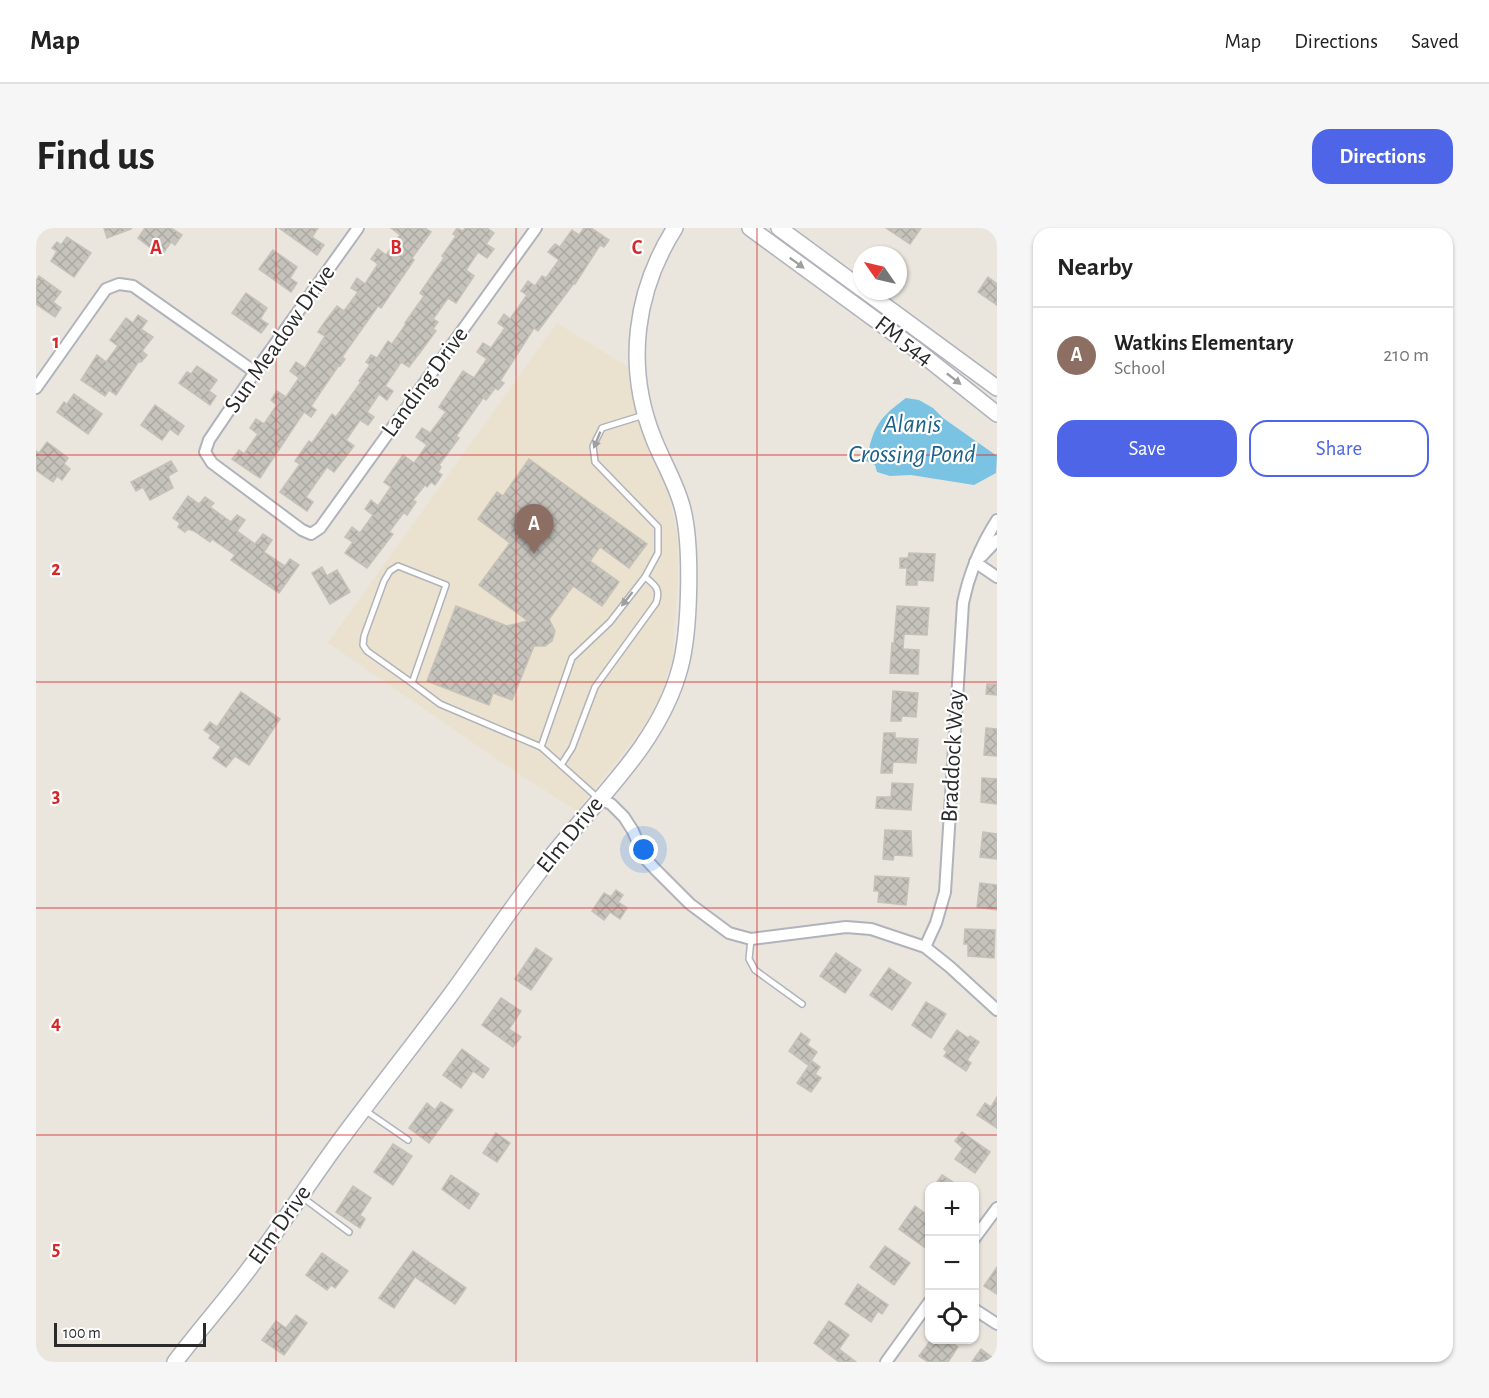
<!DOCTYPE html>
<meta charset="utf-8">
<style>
body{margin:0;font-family:"Alegreya Sans",sans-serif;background:#f6f6f6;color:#222}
.controls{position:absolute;right:18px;bottom:18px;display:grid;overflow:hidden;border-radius:12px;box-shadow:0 2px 4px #0004}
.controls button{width:54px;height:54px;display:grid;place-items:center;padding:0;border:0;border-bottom:2px solid #e0e0e0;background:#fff;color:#222;font:30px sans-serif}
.compass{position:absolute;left:817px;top:18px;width:54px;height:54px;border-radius:50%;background:#fff;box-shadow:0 2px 4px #0004;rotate:304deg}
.scale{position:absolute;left:18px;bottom:15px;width:152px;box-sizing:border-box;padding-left:6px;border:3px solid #2a2a2a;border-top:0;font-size:16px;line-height:21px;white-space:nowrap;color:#2a2a2a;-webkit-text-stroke:4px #fff;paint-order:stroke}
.you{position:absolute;left:608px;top:622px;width:21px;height:21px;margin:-15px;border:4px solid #fff;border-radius:50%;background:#1a73e8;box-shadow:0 0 0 9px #1a73e833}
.badge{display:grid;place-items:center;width:39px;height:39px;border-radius:50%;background:#4e65e7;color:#fff;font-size:20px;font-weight:700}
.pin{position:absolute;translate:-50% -50px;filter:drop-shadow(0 2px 3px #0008)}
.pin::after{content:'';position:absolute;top:32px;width:21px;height:18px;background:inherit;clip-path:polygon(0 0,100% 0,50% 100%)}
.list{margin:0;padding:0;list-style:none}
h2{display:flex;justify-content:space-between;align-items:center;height:78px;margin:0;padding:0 24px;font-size:26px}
h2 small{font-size:20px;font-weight:400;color:#767676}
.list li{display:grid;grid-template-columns:39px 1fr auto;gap:18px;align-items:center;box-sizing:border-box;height:96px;padding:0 24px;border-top:2px solid #e0e0e0}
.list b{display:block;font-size:22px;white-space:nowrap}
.list p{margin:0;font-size:20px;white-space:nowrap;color:#767676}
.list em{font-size:20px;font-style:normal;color:#767676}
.actions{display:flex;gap:12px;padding:18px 24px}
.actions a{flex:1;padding:14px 0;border:2px solid #4e65e7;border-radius:18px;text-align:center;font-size:21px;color:#4e65e7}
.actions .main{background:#4e65e7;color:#fff}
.icon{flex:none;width:33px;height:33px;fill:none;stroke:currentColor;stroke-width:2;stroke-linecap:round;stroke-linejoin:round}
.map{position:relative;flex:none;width:961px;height:1134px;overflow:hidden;border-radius:18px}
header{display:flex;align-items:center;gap:36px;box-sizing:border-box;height:84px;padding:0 30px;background:#fff;border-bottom:2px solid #e0e0e0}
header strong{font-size:28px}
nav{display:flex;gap:33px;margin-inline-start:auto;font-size:21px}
.intro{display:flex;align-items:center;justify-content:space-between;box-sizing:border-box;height:144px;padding:0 36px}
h1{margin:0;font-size:42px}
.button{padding:15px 27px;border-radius:18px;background:#4e65e7;color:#fff;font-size:21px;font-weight:700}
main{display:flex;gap:36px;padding:0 36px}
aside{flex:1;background:#fff;border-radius:18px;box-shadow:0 2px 4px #0004}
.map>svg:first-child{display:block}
</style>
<header>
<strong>Map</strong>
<nav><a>Map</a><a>Directions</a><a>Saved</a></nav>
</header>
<div class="intro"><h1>Find us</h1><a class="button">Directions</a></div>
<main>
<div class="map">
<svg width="961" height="1134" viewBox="0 0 961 1134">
<defs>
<pattern id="building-cross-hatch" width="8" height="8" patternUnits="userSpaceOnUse" patternTransform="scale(1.5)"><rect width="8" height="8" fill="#c6c3bc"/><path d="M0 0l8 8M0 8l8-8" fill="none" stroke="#aaa8a2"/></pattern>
</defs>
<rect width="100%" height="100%" fill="#eae5dd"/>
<polygon fill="#eae2ce" points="521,95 592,139 593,155 606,207 632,264 641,305 642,347 636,433 623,471 609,497 541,583 471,538 292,415"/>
<path fill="#7bc3e2" d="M 870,170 L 883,172 L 897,180 L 907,190 L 961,228 L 960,245 L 938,257 L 875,247 L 854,248 L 841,244 L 839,237 L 830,233 C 833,225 833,217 836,210 C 843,190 853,183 870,170 Z"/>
<g fill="url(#building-cross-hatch)" stroke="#c6c1b7" stroke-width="1.5">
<polygon points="68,0 95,0 95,1 71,10"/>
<polygon points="109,0 135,0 146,7 139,17 135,14 125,28 102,10"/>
<polygon points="243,0 282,0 276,9 288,17 281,27"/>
<polygon points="355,0 389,0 395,4 376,30 378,32 345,80 342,78 306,129 309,131 304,138 303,137 275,178 280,182 275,189 268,184 224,250 196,231 203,222 208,226 222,206 214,200 220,191 228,196 241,177 235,172 241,163 250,169 263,150 254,143 260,134 269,140 289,108 282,104 288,95 301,78 308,83 322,64 315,60 321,50 329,56 342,36 335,31 342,21 350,27 364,7"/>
<polygon points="421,0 427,3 429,0 451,0 458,5 450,16 458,21 451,30 442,24 430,42 438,48 420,75 412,70 397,91 402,94 397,101 400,103 373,139 365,134 349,158 357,163 351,172 343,166 331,184 338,189 332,197 324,192 310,212 318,218 298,244 291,239 270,269 277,274 271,283 244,264 264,236 259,233 273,213 276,215 296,186 300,189 325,154 323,153 334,137 330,134 335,127 341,130 352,113 356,116 370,96 369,95 388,68 384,65 408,30 406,28 420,8 417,6"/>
<polygon points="548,0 555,0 573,12 568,19 564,17 539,56 538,55 502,103 498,100 464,153 468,155 462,162 459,160 450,172 447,170 420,208 423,210 403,237 405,239 402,244 406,247 399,257 395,254 391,259 389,257 377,272 380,274 371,287 368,284 353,304 357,306 331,340 309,325 317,314 309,309 316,299 324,305 337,287 329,281 335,272 342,278 355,259 348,254 367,227 378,235 391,217 380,209 386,200 394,205 410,184 403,179 427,143 438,150 451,131 441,124 447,115 455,120 469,100 462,95 468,86 474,91 491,67 485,63 492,53 499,58 506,48 510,50 523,32 512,24 519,16 524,19 536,2 543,7"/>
<polygon points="850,0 885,0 874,16"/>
<polygon points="31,9 55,25 38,49 15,33 21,23 16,20 21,14 25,17"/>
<polygon points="237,22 261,39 254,50 261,55 255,64 223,41"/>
<polygon points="3,48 25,64 17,74 25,80 19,89 0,76 0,53"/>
<polygon points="952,49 961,56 961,77 942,64"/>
<polygon points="210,65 231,80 224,91 232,96 225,105 196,85"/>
<polygon points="102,87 111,93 105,101 117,109 106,123 111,127 105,134 103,133 80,167 73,162 69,168 45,152 61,127 70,134 82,118 74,112 90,90 97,95"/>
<polygon points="161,138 181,152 173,163 180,168 174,177 143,155 151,144 155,146"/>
<polygon points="38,166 66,186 52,206 21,184 28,174 31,176"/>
<polygon points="119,177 148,198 142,207 134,201 126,212 105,197"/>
<polygon points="11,214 32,230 28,236 34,241 26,252 21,248 17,254 0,242 0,223 3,225"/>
<polygon points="493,231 611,316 593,340 564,319 554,333 583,354 566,378 537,358 513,391 519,403 516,413 509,418 498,418 476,472 457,465 453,477 391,453 420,378 471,398 492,393 443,357 474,315 442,291 461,264 467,268"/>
<polygon points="135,233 141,243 132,248 137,260 114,272 107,259 100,263 95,254"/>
<polygon points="152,268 163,276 169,269 178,275 174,279 195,294 201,287 209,292 201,303 219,316 227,306 236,312 228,324 249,338 254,331 263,337 243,365 195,332 199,327 176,311 174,314 158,303 152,301 149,304 142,299 144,295 137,290"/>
<polygon points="873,325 899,326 897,353 881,352 881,357 870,357 871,340 864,340 864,330 872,330"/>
<polygon points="286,339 291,348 301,342 314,364 294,376 276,345"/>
<polygon points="861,378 893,380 891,407 868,406 867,421 883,422 882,446 854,445 856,415 858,415"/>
<polygon points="951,456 961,456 961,467 950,466"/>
<polygon points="857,463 882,465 880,489 866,488 865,493 855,493"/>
<polygon points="205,464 244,491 213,537 199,528 190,539 177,530 185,519 173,510 175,507 168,502 174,494 181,499"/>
<polygon points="950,500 961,501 961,528 948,527"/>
<polygon points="848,505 859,505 859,510 882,511 880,535 857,534 856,545 845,545"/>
<polygon points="946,550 961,551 961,576 945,574"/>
<polygon points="856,555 877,556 875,582 840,580 841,569 855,569"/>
<polygon points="849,602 875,603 876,628 858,627 857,632 847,631"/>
<polygon points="947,604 961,606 961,631 944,629"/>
<polygon points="839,648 873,650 870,677 842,674 843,663 838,663"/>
<polygon points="944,655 961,657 961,682 941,679"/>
<polygon points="580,662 587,667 582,674 591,680 584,691 574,684 568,692 556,683 568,665 575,669"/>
<polygon points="929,701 959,702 958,730 932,728 932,716 928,716"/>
<polygon points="500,720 516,731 495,762 479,751"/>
<polygon points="800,725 825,742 809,765 784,748"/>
<polygon points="853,740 875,755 856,782 834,767"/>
<polygon points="465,770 485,783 473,801 485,809 477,819 446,797"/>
<polygon points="890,774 910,786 895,810 876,797"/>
<polygon points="921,802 932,810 934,808 943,814 931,832 935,835 930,843 908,828 911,824 908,821"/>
<polygon points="765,805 774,812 771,817 781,824 772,837 753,823"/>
<polygon points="426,821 453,841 447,850 437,843 425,860 407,847"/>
<polygon points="776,833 784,839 779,846 785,850 775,864 761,855"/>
<polygon points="961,869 961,900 941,887 949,875 955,879"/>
<polygon points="405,874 417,882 393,915 373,900 391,875 399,882"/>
<polygon points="926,904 954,924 939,945 919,931 927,920 919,913"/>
<polygon points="460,905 474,915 461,934 447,925"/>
<polygon points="357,916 376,928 357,957 338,944"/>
<polygon points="415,947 443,966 433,981 406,961"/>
<polygon points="906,947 923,958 898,958"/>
<polygon points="317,958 335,970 324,987 329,991 324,1000 300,984"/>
<polygon points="879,978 894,989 894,1012 888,1019 863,1001"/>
<polygon points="849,1018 874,1035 858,1057 834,1039"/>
<polygon points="377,1023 430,1060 419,1076 379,1049 358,1080 343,1070"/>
<polygon points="286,1025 312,1043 299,1060 295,1057 291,1062 270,1047"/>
<polygon points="961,1039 961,1066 948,1058"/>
<polygon points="822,1056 852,1077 846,1086 842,1083 835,1094 809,1076"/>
<polygon points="260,1087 271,1095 248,1127 226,1112 240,1093 250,1100"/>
<polygon points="793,1093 813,1107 803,1121 820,1134 803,1134 778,1115"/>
<polygon points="895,1112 912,1112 922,1119 912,1134 892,1134 883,1128"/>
<polygon points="945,1121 961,1133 961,1134 936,1134"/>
</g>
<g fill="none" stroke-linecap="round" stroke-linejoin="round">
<g stroke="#b1b3bc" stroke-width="8">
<g id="lane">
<polyline points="376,455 331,423 327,417 328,408 348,353 354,343 362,338 410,357 376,455 404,476 505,519 563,571"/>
<polyline points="505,519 536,430 574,394 609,349 622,325 622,299 559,234 557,218 566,200 608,187"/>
<path d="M 525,537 L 536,520 L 559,459 L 620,375 C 625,361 619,357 609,349"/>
<polyline points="715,711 713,731 719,742 766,776"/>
<polyline points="330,883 372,912"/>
<polyline points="266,969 313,1004"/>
</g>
</g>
<g stroke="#b1b3bc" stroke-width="14">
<g id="street">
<polyline points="322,0 219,144 173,212 169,224 176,235 266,302 275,306 284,300 500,0"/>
<polyline points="0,160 70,61 83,56 97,58 219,144"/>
<polyline points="946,328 961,312"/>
<polyline points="939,334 961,349"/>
<polyline points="563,571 575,576 588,589 597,603 608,629 619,641 654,676 693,705 715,711 810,699 835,701 889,719 914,739 961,782"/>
<path d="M 889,719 L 900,695 L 909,664 L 927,375 C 933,346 945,317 961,292"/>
<polyline points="938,1011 961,980"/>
<polyline points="938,1081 961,1096"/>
<polyline points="850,1134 894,1073"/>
</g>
</g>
<g stroke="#b1b3bc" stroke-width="18">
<g id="secondary">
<polyline points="714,0 882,123 961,186"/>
<polyline points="743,0 826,61"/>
<polyline points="829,63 961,160"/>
<path d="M 139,1134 C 163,1102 189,1073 213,1041 C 242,1002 269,961 297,922 C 335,870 375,820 413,769 C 446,724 476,678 510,635 C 558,573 623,518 644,440 C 654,403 656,319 647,282 C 641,256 626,233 617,209 C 589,138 599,63 639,0"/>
</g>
</g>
<use href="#lane" stroke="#fff" stroke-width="5"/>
<use href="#street" stroke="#fff" stroke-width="10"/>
<use href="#secondary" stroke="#fff" stroke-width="15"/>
</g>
<defs><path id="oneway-solid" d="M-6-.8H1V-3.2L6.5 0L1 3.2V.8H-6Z" transform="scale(1.5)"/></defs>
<g fill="#9f9f9f">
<use href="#oneway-solid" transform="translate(761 35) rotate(36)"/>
<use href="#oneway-solid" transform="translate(918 151) rotate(38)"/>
<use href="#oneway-solid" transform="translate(561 212) rotate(112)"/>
<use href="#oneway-solid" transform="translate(591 371) rotate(128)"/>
</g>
<path fill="none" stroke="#d62828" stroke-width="1.5" stroke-opacity="0.55" d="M 240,0 L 240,1134M 480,0 L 480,1134M 721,0 L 721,1134M 0,227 L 961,227M 0,454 L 961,454M 0,680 L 961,680M 0,907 L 961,907"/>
<g text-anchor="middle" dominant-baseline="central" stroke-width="4.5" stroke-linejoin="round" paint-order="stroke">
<g font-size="24" fill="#2a2a2a" stroke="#fff">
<text transform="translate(244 111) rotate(-55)">Sun Meadow Drive</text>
<text transform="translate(868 113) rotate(37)">FM 544</text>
<text transform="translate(389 154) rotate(-54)">Landing Drive</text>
<text transform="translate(917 528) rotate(-87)">Braddock Way</text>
<text transform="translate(534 607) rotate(-51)">Elm Drive</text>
<text transform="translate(244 997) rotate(-55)">Elm Drive</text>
</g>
<g font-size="26" font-style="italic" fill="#1b618d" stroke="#fff">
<text x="876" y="196">Alanis<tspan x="876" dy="30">Crossing Pond</tspan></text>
</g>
</g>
<g font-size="20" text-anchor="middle" font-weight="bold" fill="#d62828" stroke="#fff" stroke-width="4.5" stroke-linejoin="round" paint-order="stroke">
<text x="120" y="26">A</text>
<text x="360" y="26">B</text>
<text x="601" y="26">C</text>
<text x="20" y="120">1</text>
<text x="20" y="347">2</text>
<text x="20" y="574">3</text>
<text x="20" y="801">4</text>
<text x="20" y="1027">5</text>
</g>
</svg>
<div class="controls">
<button>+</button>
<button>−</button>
<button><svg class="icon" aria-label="locate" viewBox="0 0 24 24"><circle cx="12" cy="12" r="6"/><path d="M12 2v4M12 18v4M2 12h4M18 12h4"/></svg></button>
</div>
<svg class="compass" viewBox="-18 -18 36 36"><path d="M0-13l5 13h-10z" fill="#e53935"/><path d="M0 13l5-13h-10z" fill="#767676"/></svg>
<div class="scale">100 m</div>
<div class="you"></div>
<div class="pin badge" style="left:498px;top:326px;background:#8d6e63">A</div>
</div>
<aside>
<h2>Nearby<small></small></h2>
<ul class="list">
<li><span class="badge" style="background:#8d6e63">A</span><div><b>Watkins Elementary</b><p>School</p></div><em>210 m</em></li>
</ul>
<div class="actions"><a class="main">Save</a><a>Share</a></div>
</aside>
</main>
